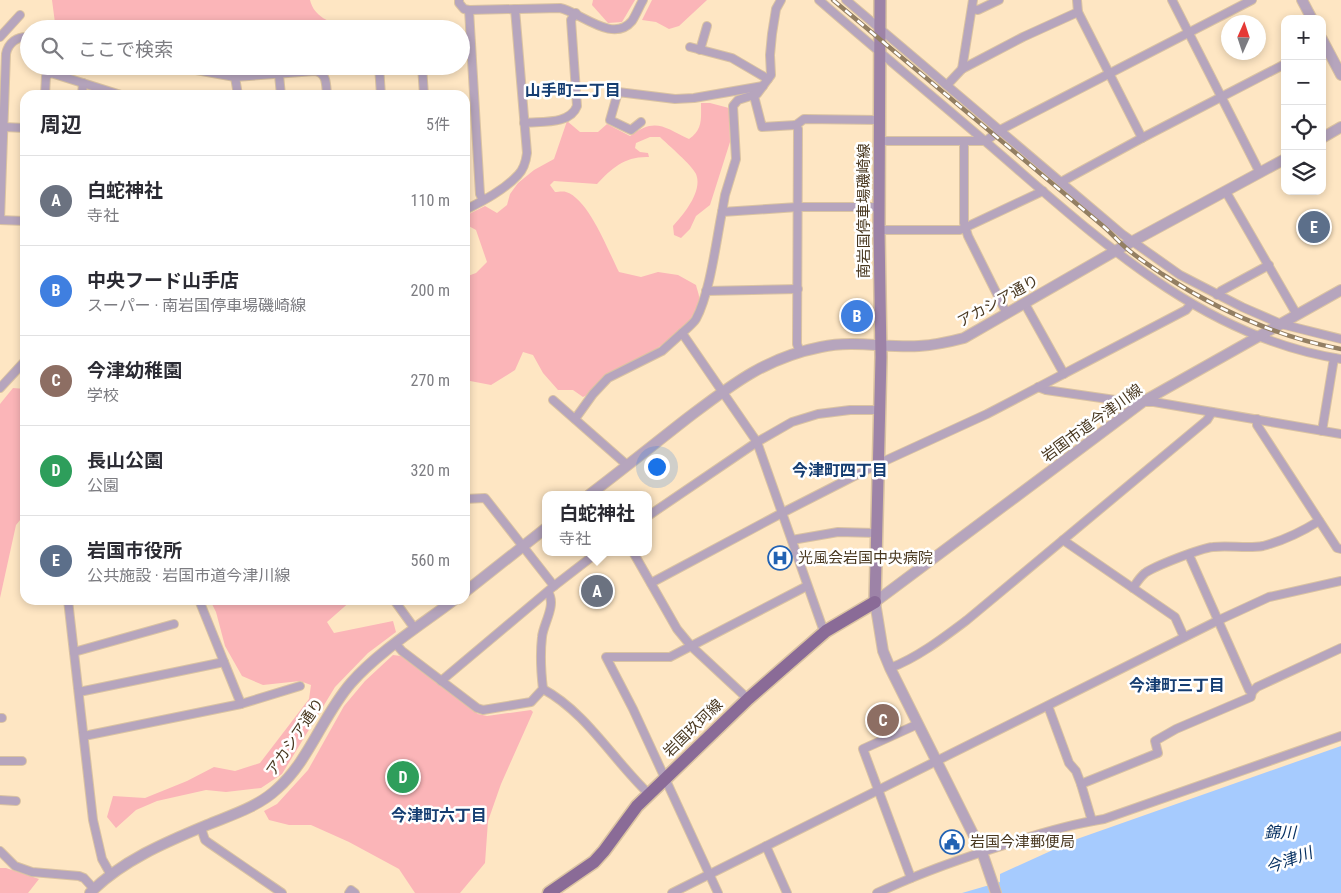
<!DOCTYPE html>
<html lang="ja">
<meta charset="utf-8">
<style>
body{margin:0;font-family:"Roboto Condensed","Noto Sans JP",sans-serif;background:#f2f2f3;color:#2b2b33}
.controls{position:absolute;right:15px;top:15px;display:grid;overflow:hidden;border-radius:10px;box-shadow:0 2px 8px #0003}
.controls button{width:45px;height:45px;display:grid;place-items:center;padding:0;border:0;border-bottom:1px solid #e1e1e2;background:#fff;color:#2b2b33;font:25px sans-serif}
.compass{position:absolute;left:1221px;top:15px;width:45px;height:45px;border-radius:50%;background:#fff;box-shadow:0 2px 8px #0003;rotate:3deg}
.you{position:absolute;left:656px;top:466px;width:18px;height:18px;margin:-12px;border:4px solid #fff;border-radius:50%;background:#1a73e8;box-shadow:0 0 0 8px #1a73e833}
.badge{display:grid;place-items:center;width:32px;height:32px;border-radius:50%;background:#2262b3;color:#fff;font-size:16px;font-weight:700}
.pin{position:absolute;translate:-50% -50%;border:2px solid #fff;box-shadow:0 1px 5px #0006}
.popup{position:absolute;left:542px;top:491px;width:110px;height:65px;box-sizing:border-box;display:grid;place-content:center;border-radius:10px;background:#fff;filter:drop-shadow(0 1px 4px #0005);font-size:16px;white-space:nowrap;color:#7c7c81}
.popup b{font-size:19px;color:#2b2b33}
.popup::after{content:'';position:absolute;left:50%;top:100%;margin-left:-10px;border:10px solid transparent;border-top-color:#fff}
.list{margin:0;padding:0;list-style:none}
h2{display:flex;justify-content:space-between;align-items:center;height:65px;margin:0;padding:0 20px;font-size:21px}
h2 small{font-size:16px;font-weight:400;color:#7c7c81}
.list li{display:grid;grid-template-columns:32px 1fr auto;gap:15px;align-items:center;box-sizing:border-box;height:90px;padding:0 20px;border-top:1px solid #e1e1e2}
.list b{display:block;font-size:19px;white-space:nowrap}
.list p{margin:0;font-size:16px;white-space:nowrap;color:#7c7c81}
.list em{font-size:16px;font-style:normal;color:#7c7c81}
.icon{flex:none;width:28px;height:28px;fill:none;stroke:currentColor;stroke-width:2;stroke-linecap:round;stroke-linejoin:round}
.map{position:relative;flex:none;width:1341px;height:893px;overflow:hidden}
.search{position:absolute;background:#fff;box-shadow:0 2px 8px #0003;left:20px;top:20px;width:450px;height:55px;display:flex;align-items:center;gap:12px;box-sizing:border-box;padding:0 18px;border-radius:28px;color:#7c7c81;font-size:19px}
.panel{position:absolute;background:#fff;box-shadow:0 2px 8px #0003;left:20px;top:90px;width:450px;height:515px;border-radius:15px}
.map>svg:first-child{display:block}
</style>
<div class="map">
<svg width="1341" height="893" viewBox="0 0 1341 893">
<rect width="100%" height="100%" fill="#fee6c3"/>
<g fill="#fbb5b8">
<path d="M 52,0 L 310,0 C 314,17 330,22 345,28 L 75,29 L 55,23 Z"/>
<polygon points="593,0 635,0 622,22 608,23 592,5"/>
<polygon points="652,0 707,0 679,26 669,29 656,22 642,20"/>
<path d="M 701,103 L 710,103 L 729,108 L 730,142 L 710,205 L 696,216 L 690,229 L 681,238 L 674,235 L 673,226 C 684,214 703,191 696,174 C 692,165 668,145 660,137 L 650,137 L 636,143 L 635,148 L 640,152 L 648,153 L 649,157 C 625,156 612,168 597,184 L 554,181 L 550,185 L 555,192 C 558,192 563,191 566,192 C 589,199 608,251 619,272 L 641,277 L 658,272 L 678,275 L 696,285 C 697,290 700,296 699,300 C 692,336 638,358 610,376 C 600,382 595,392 583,397 L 573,390 L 558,390 L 543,373 L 533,355 L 523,352 L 515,370 L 491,385 L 465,380 L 465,277 L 476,273 L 487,262 L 476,230 L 465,224 L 467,215 L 485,206 L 497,213 L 507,205 L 510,194 L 518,183 L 534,170 L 554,159 L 567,121 L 580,132 L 598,132 L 607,124 L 630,136 C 655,117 664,127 689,139 C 703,130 701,118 701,103 Z"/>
<polygon points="13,388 25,389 25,514 16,525 0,598 0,404"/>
<polygon points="210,600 352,600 327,622 334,633 393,621 396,632 368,653 335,687 282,774 261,788 226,792 206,790 157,801 136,810 116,828 107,817 113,796 145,798 187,781 214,767 235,771 260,763 309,699 311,685 300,681 263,685 242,676 225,646 216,612"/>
<polygon points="393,655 401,656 478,714 487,716 531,710 533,712 501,784 488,821 485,863 460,893 415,893 399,869 349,842 311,825 289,825 269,820 264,811 277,804 308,770 344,706 365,681"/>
<polygon points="0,868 6,868 39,879 28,893 0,893"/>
</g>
<polygon fill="#a6cbfe" points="1341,746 1341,893 962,893 1000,882 1000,874 1077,839"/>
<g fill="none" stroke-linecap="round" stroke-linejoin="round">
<g stroke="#dac3a2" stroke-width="10">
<g id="minor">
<path d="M 459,0 L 459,3 L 464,9 L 469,10 L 560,8 C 580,12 613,44 632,21 C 636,15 639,7 643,0"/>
<path d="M 819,0 C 874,48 930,94 986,142 C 1091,232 1198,337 1341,359"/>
<polyline points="846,0 1122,234 1180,275 1242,307 1281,324 1341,339"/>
<polyline points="1077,0 1078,12 1142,138"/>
<polyline points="1172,0 1260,173"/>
<polyline points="972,9 978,10 999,0"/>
<polyline points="469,10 480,194 483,200"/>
<polyline points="0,37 20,15"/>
<polyline points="690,47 732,58 768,79"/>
<polyline points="700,50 707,26"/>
<path d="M 174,66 L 235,77 L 315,71 C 327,73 326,84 327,95"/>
<polyline points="379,66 381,95"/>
<polyline points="422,66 424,95"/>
<polyline points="962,69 973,0"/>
<polyline points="279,75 281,95"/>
<polyline points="235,77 238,95"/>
<polyline points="947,85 962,69 1023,37 1078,12"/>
<polyline points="45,95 46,76 51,73 121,95"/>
<polyline points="82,95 83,83"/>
<polyline points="754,96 762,127 796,125"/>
<polyline points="641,122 631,130 610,120 618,92 675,99 694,98 763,86"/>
<path d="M 524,123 C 541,121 570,125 577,106 L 571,20 L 576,13"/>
<polyline points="4,127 25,128"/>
<polyline points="879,141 986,141 1000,130 1252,0"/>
<polyline points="964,141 964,223 968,236 1007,314"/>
<polyline points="1061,182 1142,138 1285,64"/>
<polyline points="1226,192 1297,315"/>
<path d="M 465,210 C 483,201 504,190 518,175 C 524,169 526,161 527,153 L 515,9"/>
<polyline points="722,212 725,195 736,159 733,106 738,100 757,94 771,75 770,55 772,34 776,9 781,0"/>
<path d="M 0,220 L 6,54 C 8,43 17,36 29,37"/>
<polyline points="0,220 25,221"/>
<polyline points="879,230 960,230 1043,191"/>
<polyline points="706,291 798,289"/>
<polyline points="1217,295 1221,291 1269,265"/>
<polyline points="1025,304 1064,374"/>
<polyline points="800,352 797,344 798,129 796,125 804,119 879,120"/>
<polyline points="1038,387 1046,390 1129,402 1154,402 1341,434"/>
<polyline points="0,388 25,361"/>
<polyline points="553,400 627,465"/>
<polyline points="575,419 593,394 608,378 662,351 682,333"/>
<polyline points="1257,419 1257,425 1337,548 1341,549"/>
<polyline points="1322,431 1334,358"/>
<polyline points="465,499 485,498 554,586"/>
<polyline points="648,516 757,442 792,422 818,414 850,410 880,410"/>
<polyline points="792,540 838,532 876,533"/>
<polyline points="1063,540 1175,617 1184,637"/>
<polyline points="633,552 677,629 691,646 748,699"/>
<polyline points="1189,555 1249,690 1252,692"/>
<polyline points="651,583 782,513 878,464 987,414 1186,310 1191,304"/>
<path d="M 1133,588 C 1137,582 1140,577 1145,573 C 1155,566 1201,548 1213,547 C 1230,545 1247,549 1263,546 C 1282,541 1303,531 1319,521"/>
<polyline points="68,600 93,820 102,859 111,875"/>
<polyline points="199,600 224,662"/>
<polyline points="394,600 415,629"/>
<path d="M 826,631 L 822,626 L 757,442 L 682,333 C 687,328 693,324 696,319 C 710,293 716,242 722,212 L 798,207 L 880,207"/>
<path d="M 396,644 L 402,651 L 477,708 L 483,710 L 531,702 L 543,689 C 541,672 540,654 542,637 C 543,624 557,605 548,592"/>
<polyline points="74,652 174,624"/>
<path d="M 890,668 C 917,658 943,638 967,620 L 1207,420 L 1212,412"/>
<polyline points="441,681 554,586 598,552"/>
<path d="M 543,689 C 587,713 613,760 649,794"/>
<polyline points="79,692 224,662 241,704"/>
<polyline points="1048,706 1069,763 1076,771 1081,784 1092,821"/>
<polyline points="0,718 2,718"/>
<polyline points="84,736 241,704 300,686"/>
<polyline points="0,761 22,761"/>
<polyline points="1081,784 1158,753 1155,741 1176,729 1251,697 1252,692 1257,687 1341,648"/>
<polyline points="0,800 16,801"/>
<polyline points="201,828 205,840 209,843 282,893"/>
<polyline points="766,846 787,893"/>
<polyline points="0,851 15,866 32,872 79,876 84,878 94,889"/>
<polyline points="911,878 863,749 918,724"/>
<polyline points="349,893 351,890 355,893"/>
<polyline points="672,893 1219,620 1269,597 1341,581"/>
<polyline points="718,893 633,709 606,657 670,657 807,586"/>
<path d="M 877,893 C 920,873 965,857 1011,843 C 1041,833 1072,824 1104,819 L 1341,736"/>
</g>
</g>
<g stroke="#dac3a2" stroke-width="12">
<g id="tertiary">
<polyline points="1302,0 1312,19"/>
<polyline points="1322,39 1341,75"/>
<polyline points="1322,138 1341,127"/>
<path d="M 589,495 C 622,470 653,445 685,420 C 730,386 764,358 821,347 C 854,340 886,348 919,346 C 935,345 949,342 964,338 L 1124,246 L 1285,159"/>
<polyline points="465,592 546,528"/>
<path d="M 90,893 C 121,861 166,842 207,825 C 231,815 258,807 277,789 C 309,761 323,715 351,683 C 378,652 421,625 454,600"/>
<polyline points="996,893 982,852 890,668 883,651 875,602 1144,401 1341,290"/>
</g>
</g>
<g stroke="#dac3a2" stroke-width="14">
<polyline id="secondary" points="875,602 881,357 879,230 880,0"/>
</g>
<g stroke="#dac3a2" stroke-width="15">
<polyline id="primary" points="549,893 594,862 604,851 637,806 748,699 826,631 875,602"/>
</g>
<use href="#minor" stroke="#b6a5bd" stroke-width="8"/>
<use href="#tertiary" stroke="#b6a5bd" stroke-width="10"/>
<use href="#secondary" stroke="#9d83a7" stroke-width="11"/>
<use href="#primary" stroke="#8a6b97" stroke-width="12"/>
<g stroke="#937f63" stroke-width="4.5">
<path id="rail" d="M 833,0 L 1103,226 C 1110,232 1117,240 1125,247 C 1136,257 1149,265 1162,274 C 1216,309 1277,337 1341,349"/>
</g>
<use href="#rail" stroke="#fff" stroke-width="2.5" stroke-dasharray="8" stroke-linecap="butt"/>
</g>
<defs>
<g id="hospital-ring" transform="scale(1.25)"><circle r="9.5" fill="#fff" stroke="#2262b3" stroke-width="1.5"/><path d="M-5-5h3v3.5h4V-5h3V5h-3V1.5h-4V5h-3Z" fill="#2262b3"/></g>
<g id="civic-ring" transform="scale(1.25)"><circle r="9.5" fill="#fff" stroke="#2262b3" stroke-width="1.5"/><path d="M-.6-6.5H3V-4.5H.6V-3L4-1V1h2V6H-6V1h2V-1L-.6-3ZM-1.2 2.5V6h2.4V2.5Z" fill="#2262b3"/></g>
</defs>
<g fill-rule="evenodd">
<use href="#hospital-ring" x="780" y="558"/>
<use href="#civic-ring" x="952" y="842"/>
</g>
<g text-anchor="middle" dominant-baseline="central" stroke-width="5" stroke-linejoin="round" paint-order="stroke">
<g font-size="15" fill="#493820" stroke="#fff">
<text transform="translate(864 211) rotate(-90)">南岩国停車場磯崎線</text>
<text transform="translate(998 301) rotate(-29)">アカシア通り</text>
<text transform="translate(1092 423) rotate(-36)">岩国市道今津川線</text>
<text transform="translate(693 728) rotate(-44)">岩国玖珂線</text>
<text transform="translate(295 737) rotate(-56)">アカシア通り</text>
</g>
<g font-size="15" fill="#493820" stroke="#fff" text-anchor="start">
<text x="798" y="558">光風会岩国中央病院</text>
<text x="970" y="842">岩国今津郵便局</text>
</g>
<g font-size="16" font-weight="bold" fill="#153d71" stroke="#fff">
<text x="573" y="90">山手町二丁目</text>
<text x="840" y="470">今津町四丁目</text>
<text x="1177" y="685">今津町三丁目</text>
<text x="439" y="815">今津町六丁目</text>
</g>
<g font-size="16" font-style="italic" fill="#063062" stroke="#fff">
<text x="1280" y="832">錦川</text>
<text transform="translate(1289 860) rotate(-20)">今津川</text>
</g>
</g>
</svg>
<div class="controls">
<button>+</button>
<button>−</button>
<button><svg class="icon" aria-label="locate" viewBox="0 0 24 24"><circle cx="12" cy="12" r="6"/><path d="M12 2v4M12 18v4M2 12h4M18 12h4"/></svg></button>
<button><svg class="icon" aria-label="layers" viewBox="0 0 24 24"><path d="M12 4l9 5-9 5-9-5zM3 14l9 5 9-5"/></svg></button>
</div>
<svg class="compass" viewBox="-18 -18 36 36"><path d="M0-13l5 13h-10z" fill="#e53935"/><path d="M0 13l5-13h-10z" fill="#7c7c81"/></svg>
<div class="you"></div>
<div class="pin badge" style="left:597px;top:591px;background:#6b7280">A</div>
<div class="popup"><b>白蛇神社</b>寺社</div>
<div class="pin badge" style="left:857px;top:316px;background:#3f7fe0">B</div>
<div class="pin badge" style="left:883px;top:720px;background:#8d6e63">C</div>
<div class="pin badge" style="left:403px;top:777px;background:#2e9e5b">D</div>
<div class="pin badge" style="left:1314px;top:227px;background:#5c6f8a">E</div>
<div class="search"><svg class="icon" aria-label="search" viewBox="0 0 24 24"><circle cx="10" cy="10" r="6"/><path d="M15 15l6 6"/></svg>ここで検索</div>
<section class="panel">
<h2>周辺<small>5件</small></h2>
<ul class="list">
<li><span class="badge" style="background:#6b7280">A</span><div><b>白蛇神社</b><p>寺社</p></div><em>110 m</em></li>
<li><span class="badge" style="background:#3f7fe0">B</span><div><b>中央フード山手店</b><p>スーパー · 南岩国停車場磯崎線</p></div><em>200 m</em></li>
<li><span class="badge" style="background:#8d6e63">C</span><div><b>今津幼稚園</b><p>学校</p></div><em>270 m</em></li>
<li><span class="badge" style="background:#2e9e5b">D</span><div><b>長山公園</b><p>公園</p></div><em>320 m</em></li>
<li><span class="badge" style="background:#5c6f8a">E</span><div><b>岩国市役所</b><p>公共施設 · 岩国市道今津川線</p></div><em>560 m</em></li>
</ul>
</section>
</div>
